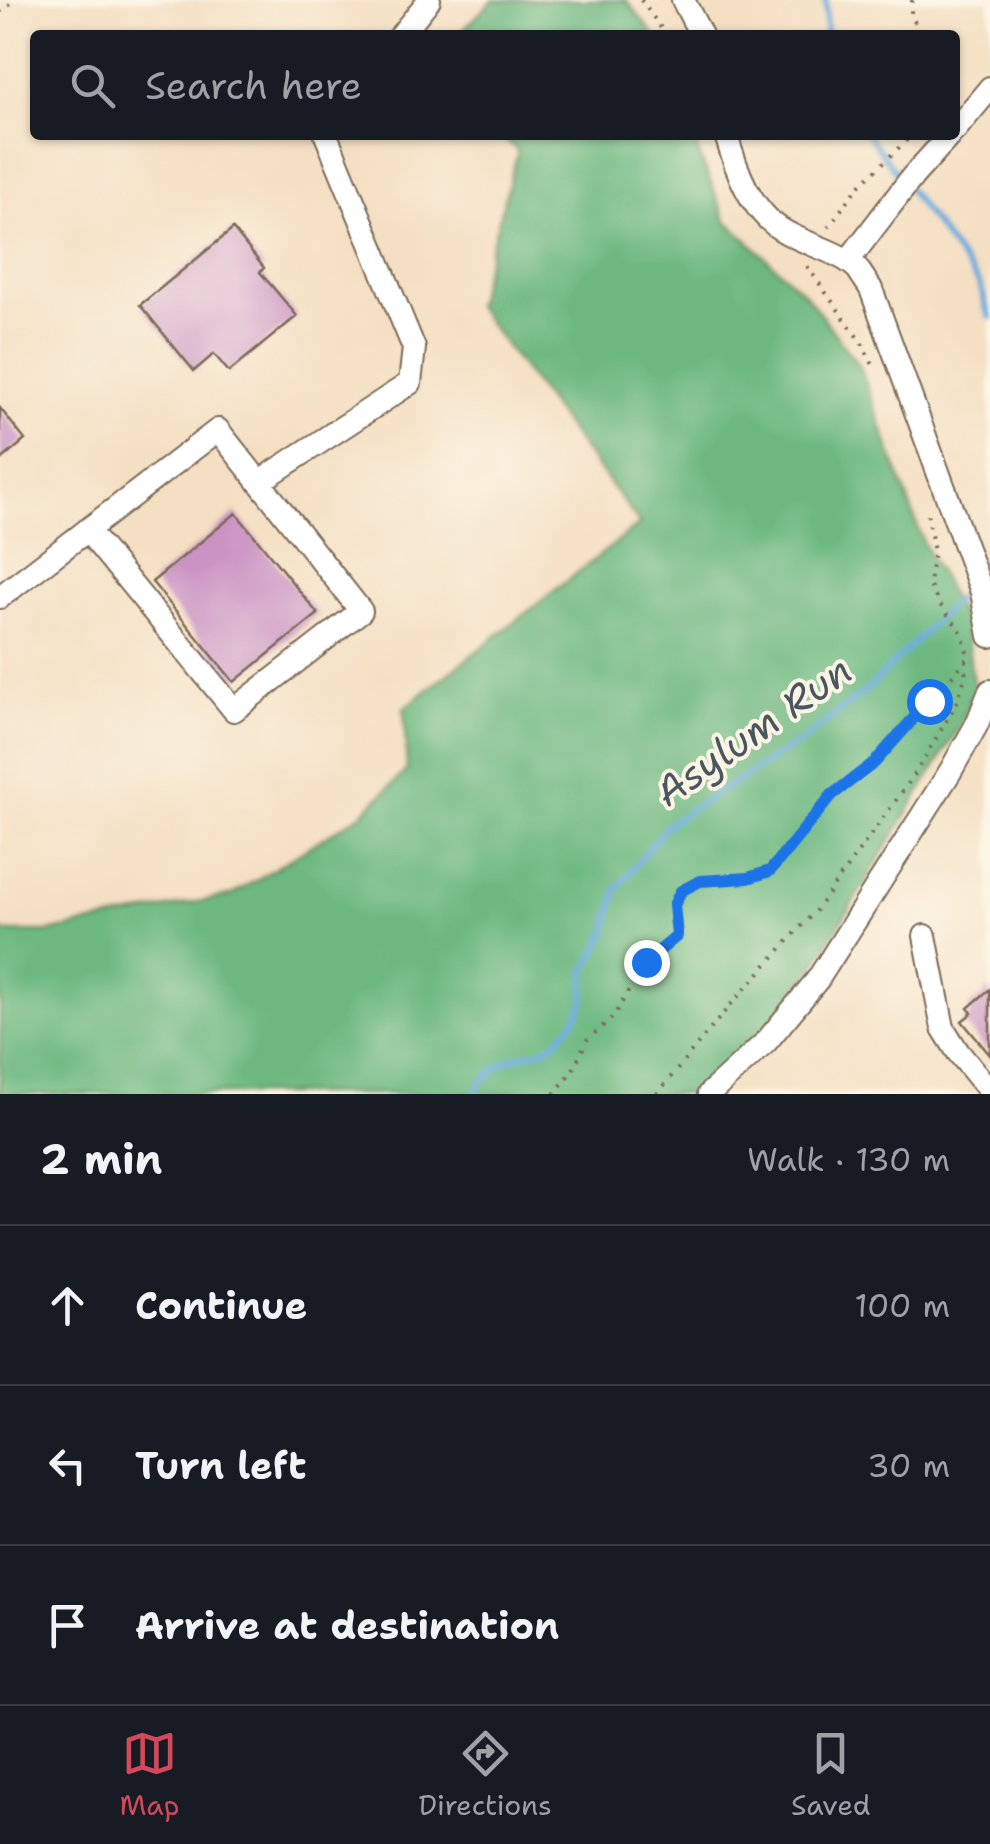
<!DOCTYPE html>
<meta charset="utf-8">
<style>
body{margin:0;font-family:"Shantell Sans",sans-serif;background:#242831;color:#f1f3f6}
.stop{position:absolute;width:30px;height:30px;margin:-22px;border:8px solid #1a73e8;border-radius:50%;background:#fff}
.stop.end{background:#1a73e8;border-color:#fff;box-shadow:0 2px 10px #0008}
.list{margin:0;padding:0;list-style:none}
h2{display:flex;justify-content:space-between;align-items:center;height:130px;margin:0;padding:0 40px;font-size:42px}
h2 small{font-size:32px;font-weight:400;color:#9ea1a6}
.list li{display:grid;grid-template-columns:65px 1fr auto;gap:30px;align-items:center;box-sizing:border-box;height:160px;padding:0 40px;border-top:2px solid #363941}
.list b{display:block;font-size:38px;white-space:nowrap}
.list em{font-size:32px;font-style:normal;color:#9ea1a6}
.icon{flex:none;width:55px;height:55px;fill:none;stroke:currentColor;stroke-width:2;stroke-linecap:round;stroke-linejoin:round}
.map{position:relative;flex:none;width:990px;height:1094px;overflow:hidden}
.search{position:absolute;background:#171b24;box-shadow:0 2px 8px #0004;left:30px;right:30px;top:30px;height:110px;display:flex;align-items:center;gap:25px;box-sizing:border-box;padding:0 35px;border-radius:10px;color:#9ea1a6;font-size:38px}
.sheet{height:610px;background:#171b24}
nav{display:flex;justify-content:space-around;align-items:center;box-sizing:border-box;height:140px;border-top:2px solid #363941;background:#171b24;font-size:28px;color:#9ea1a6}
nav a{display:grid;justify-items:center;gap:5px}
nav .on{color:#d1495b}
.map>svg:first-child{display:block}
</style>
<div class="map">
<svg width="990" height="1094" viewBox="0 0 990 1094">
<rect width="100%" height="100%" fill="#fcf5e5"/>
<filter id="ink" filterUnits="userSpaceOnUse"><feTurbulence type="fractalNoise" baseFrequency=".01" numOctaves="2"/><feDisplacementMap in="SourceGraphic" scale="20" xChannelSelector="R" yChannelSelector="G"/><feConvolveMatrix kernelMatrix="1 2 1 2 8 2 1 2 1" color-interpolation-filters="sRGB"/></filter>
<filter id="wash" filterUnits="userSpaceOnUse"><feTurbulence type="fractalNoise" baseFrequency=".0048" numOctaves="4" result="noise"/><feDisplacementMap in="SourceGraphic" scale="40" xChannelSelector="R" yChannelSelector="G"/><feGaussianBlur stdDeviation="2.25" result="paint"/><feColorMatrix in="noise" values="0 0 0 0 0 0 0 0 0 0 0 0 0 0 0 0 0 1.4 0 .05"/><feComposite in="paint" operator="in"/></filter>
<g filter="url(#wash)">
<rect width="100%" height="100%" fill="#f4dfc2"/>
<g fill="#6cb880" stroke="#54714f" stroke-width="2.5">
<polygon points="493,0 626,0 654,35 458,35"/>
<polygon points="500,135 691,135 726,220 806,295 860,367 924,544 965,624 974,690 960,726 812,970 770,1023 696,1094 0,1094 0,932 48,932 232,895 363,813 407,770 404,708 640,524 475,305 518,151"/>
</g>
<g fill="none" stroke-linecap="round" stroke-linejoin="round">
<g stroke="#66aadb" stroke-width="6">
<polyline points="826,35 826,0"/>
<polyline points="868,135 902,180"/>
<path d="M 909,190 L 978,282 C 985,294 983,304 990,317"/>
<polyline points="477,1094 479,1084 496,1068 515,1057 540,1051 555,1043 574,1021 584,1002 585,972 606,934 617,889 668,824 803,740 868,689 973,583"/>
</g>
</g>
<g id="blocks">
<g fill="#ca93c4">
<polygon points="233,229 264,268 260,272 297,316 229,372 214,354 194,371 140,305"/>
<polygon points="0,408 25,440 0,461"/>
<polygon points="236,513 318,614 234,682 152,582"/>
<polygon points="990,989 990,1055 962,1021 972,1013 968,1008"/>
</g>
</g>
</g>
<g filter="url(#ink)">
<use href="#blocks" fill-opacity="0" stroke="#7c6957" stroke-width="2.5"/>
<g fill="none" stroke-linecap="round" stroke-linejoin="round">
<g stroke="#7c6957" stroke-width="26">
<g id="minor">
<polyline points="683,0 701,35"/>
<polyline points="401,35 429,0"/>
<polyline points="955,130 990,88"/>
<path d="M 726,135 C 736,169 750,210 782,230 C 803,243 827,248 848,261 L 857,268 L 871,289 L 982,592 L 990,636"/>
<polyline points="848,261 913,176 950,135"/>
<polyline points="259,482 410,383 414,348 326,135"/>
<polyline points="0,597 218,430 361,611 234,710 87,530"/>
<polyline points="925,936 943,1028 958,1052 990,1091"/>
<polyline points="709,1094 766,1042 818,979 950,772 977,724 990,691"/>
</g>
</g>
<g stroke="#7c6957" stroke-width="4" stroke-dasharray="2.5 8" stroke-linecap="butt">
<polyline points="641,0 666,35"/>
<polyline points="912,0 911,13 920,35"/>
<polyline points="0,12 16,0"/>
<polyline points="828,227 860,185 912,135"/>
<polyline points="807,266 863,345 876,371"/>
<path d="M 554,1094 L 572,1072 L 587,1040 L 613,1017 L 646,962 L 677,936 C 680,924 674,915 675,904 C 678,871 748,882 770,871 L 832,795 L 875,762 L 968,658"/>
<polyline points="657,1094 726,1010 817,909 915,774 955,706 965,678 967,648 960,630 938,602 929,584 934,552 927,511"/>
</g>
<use href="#minor" stroke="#fff" stroke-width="22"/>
</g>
</g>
<g fill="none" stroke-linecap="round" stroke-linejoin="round" filter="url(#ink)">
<polyline stroke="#1a73e8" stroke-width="12" points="646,962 677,936 674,905 681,891 700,881 748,878 770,871 832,795 875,762 929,701"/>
</g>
<g text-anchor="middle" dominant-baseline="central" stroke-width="8" stroke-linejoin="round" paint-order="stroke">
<g font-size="40" font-style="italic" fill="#4a5760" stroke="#fcf5e5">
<text transform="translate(753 731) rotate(-35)">Asylum Run</text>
</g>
</g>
</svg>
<div class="stop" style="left:929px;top:701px"></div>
<div class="stop end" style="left:646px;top:962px"></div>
<div class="search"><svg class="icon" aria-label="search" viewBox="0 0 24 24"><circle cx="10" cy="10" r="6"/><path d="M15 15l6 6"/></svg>Search here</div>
</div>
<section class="sheet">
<h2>2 min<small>Walk · 130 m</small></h2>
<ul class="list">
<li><svg class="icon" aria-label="ahead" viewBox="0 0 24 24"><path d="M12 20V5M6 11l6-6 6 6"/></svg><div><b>Continue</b></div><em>100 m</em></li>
<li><svg class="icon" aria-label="left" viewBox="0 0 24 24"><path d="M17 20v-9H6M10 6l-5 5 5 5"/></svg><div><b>Turn left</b></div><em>30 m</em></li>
<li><svg class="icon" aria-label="arrive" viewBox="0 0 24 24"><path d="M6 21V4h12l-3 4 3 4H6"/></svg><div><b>Arrive at destination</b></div></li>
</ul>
</section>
<nav>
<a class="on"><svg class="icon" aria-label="map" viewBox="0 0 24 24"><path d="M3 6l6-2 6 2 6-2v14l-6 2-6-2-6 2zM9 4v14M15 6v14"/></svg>Map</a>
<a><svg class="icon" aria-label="directions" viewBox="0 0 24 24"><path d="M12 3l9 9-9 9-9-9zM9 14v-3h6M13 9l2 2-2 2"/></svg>Directions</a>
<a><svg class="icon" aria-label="saved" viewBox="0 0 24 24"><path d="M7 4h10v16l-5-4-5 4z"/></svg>Saved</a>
</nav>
